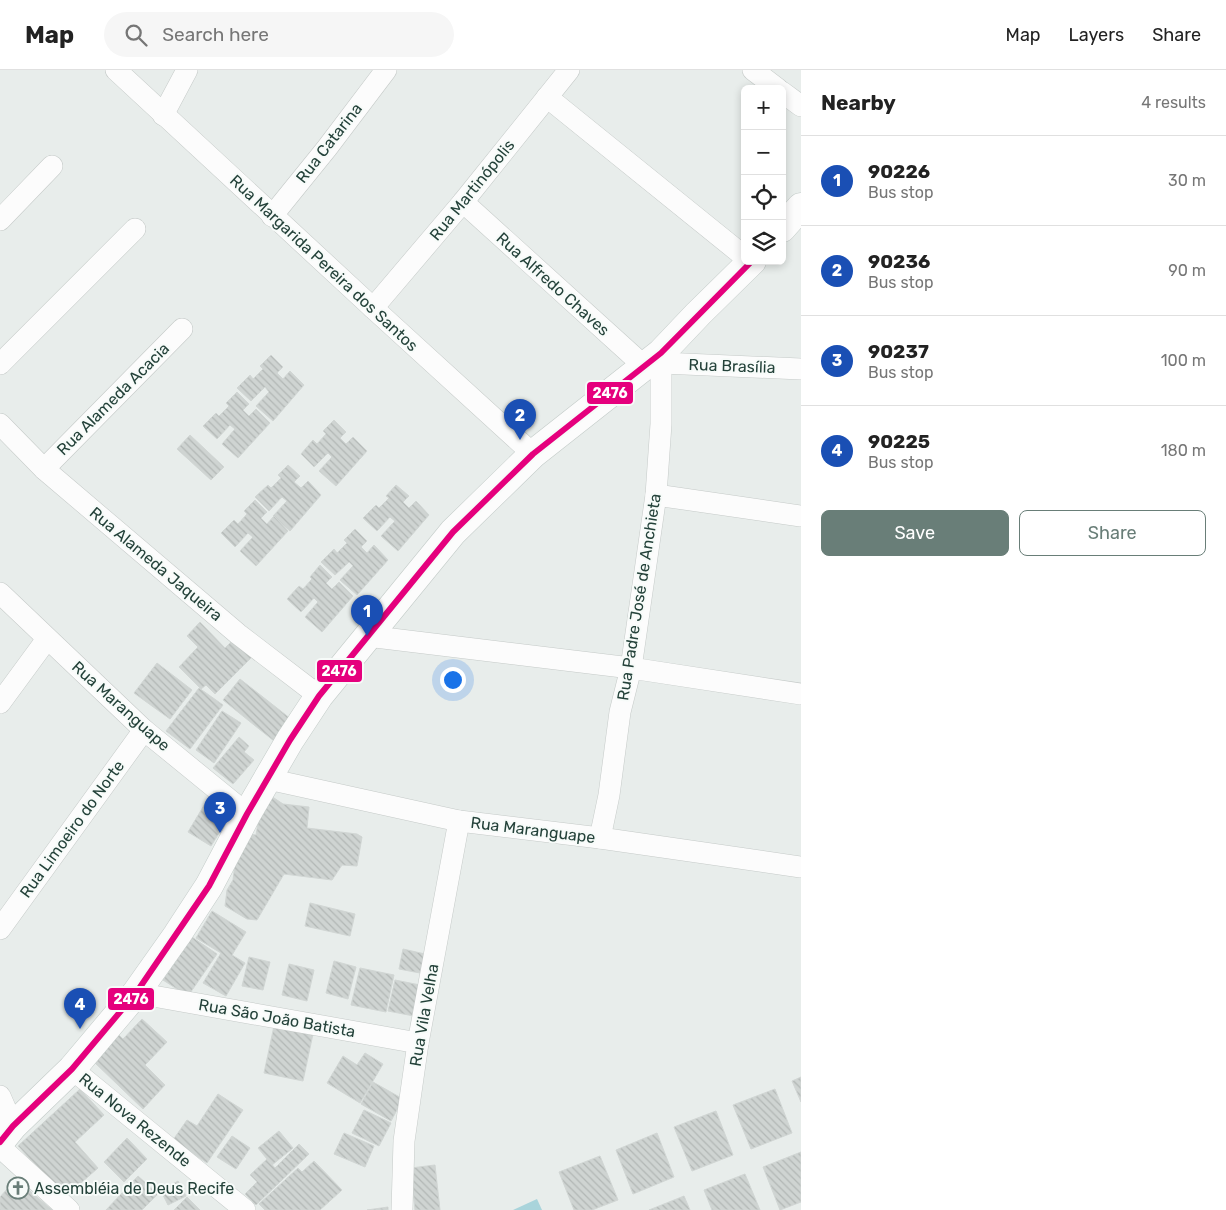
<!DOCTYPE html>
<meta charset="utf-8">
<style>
body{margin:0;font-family:Rubik,sans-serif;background:#f6f6f6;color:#222}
.controls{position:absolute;right:15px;top:15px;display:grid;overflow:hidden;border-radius:8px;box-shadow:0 2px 8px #0003}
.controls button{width:45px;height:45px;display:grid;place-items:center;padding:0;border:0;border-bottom:1px solid #e0e0e0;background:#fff;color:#222;font:25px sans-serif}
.you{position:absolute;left:452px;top:609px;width:18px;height:18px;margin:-12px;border:4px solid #fff;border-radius:50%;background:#1a73e8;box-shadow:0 0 0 8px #1a73e833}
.badge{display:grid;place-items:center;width:32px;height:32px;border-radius:50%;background:#697e78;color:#fff;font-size:16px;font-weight:700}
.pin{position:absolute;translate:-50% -41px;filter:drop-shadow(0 1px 2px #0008)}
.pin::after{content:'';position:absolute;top:26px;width:18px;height:15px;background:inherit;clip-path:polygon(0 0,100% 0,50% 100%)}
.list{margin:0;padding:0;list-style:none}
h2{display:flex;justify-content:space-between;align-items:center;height:65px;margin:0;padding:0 20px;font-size:21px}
h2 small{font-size:16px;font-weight:400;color:#767676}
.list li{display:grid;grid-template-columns:32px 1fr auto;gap:15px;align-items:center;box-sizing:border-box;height:90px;padding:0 20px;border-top:1px solid #e0e0e0}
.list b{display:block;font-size:19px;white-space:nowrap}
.list p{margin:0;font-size:16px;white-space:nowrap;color:#767676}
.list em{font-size:16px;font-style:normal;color:#767676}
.actions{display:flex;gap:10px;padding:15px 20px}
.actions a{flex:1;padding:11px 0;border:1px solid #697e78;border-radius:8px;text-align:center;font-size:18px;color:#697e78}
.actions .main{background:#697e78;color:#fff}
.icon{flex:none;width:28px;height:28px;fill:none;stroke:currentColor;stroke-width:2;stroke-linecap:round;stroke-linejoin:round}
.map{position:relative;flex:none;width:801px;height:1140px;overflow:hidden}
header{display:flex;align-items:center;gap:30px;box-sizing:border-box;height:70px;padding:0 25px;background:#fff;border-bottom:1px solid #e0e0e0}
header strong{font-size:24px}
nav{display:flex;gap:28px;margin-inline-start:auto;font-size:18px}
.search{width:350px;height:45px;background:#f6f6f6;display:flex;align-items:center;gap:12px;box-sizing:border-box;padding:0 18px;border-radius:28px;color:#767676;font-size:19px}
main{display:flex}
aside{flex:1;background:#fff}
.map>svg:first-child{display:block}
</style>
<header>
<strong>Map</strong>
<div class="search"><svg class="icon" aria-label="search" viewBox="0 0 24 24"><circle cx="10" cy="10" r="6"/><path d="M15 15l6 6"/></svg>Search here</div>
<nav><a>Map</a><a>Layers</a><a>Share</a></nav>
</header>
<main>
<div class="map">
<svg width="801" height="1140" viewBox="0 0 801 1140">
<defs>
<pattern id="building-back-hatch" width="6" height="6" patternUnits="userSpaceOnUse" patternTransform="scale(1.25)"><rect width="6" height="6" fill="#cfd4d2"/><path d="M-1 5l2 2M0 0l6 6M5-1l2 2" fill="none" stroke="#b2b7b5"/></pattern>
</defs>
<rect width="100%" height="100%" fill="#e8edeb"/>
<polygon fill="#a9d4db" points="537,1129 542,1140 513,1140"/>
<g fill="url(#building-back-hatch)" stroke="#d1d6d4">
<polygon points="271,285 283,297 277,303 283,309 290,301 304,315 273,351 256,336 269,322 265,317 251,331 237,318 250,305 253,309 263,299 260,296"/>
<polygon points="237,322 249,334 243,340 249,346 256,339 270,353 238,388 222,374 235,359 230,355 217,369 203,356 216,343 219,346 229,336 226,333"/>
<polygon points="334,350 346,362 340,368 346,374 353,367 367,381 336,416 319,401 332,387 328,383 314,397 301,384 313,370 317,374 326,364 323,361"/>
<polygon points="190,365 224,397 211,410 177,379"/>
<polygon points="288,395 300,406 294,412 301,418 308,411 321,425 290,461 273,446 287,431 282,427 269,441 255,427 268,415 271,418 281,408 278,405"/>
<polygon points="396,415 409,426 403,432 409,438 416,431 429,445 398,481 381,466 395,451 390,447 377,461 363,448 376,435 379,438 389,428 386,426"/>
<polygon points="255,430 267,442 261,448 267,454 274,446 288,461 256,496 240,481 253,467 248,463 235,477 221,463 234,450 238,454 247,444 244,441"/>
<polygon points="355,459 367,471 361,477 367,483 374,475 388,490 357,525 340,510 353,496 349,492 335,505 321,492 334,479 337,483 347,473 344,470"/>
<polygon points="320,495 332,507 326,513 332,519 339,512 353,526 322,562 305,547 318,532 314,528 301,542 287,529 299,516 303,519 312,509 310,507"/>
<polygon points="200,552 225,578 236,567 254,585 215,624 206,615 201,619 179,597 198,577 187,566"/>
<polygon points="157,593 192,620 170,649 134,623"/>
<polygon points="240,609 291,649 274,671 223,630"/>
<polygon points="199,618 223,635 190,679 166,661"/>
<polygon points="222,641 241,653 214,693 196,680"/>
<polygon points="239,667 249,676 244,682 254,690 233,714 213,698"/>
<polygon points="271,726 283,734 309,737 307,758 357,764 362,767 357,796 342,795 332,810 284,804 257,850 247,849 225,836 227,820 233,810 236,785 249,764 256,765 259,747"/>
<polygon points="209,727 233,741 211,776 188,762"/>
<polygon points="310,833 355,844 350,866 305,856"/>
<polygon points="212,841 246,862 232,885 245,893 226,926 203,913 221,883 196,868"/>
<polygon points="192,867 217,884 188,926 163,910"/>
<polygon points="403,879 425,884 420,903 399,899"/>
<polygon points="249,887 270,892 263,920 242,916"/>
<polygon points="334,891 356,897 348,929 326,923"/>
<polygon points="289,894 314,900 307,931 282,925"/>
<polygon points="360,898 394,905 386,942 351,935"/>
<polygon points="395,910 425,916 419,947 388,941"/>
<polygon points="142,949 167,972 145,995 165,1015 143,1039 93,991 118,964 123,969"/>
<polygon points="274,956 313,964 303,1011 264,1003"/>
<polygon points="365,983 383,994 360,1033 327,1013 343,986 357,995"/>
<polygon points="801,1007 801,1032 792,1011"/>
<polygon points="373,1012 403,1029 391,1051 361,1034"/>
<polygon points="80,1019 104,1045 75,1072 98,1098 65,1127 18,1076"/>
<polygon points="775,1019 792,1063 751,1079 733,1035"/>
<polygon points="218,1024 243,1040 207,1093 173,1070 187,1050 197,1056"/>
<polygon points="364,1040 391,1053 379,1076 352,1063"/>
<polygon points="716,1041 733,1085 692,1101 674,1057"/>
<polygon points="279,1061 293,1078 272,1095 258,1078"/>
<polygon points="344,1063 374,1076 365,1097 334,1084"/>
<polygon points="657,1063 674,1107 633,1124 616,1080"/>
<polygon points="232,1066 250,1078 236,1099 217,1087"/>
<polygon points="127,1068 147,1089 124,1112 104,1092"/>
<polygon points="299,1074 309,1084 256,1135 245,1124 257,1112 250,1105 267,1089 275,1098"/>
<polygon points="801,1082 801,1132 780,1140 763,1097"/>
<polygon points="600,1086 618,1130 592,1140 574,1140 559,1102"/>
<polygon points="314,1091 342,1120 320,1140 265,1140 259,1134 298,1098 302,1102"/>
<polygon points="435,1095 440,1140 415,1140 411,1098"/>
<polygon points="745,1104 760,1140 712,1140 704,1120"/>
<polygon points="138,1106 158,1124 142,1140 106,1140"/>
<polygon points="16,1109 52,1140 0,1140 0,1127"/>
<polygon points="178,1111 186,1126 168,1135 161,1121"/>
<polygon points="684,1126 690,1140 649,1140"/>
<polygon points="187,1127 200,1140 174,1140"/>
<polygon points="388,1137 388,1140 367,1140"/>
</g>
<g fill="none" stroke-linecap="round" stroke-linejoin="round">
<g stroke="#c5cac8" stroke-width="22">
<g id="street">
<polyline points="116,0 373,238 533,384"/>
<polyline points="753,0 778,19"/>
<polyline points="782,22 801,36"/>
<polyline points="547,27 745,187"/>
<polyline points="163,45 187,0"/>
<polyline points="463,132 644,296"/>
<polyline points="272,146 327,78 386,0"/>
<polyline points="0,150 52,96"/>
<polyline points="373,238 463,132 569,0"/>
<polyline points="662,293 801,299"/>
<polyline points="0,294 135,159"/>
<polyline points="0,354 44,399 238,564 319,626"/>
<polyline points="44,399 182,259"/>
<polyline points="656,425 801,446"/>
<polyline points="0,523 144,660 247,744"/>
<polyline points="367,566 631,598 801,624"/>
<polyline points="0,633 47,569"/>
<polyline points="268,709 459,751 600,768 801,797"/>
<polyline points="600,768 609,725 620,642 631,598 656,425 661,354 661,283"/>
<polyline points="0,859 144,660"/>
<polyline points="136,923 418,973"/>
<polyline points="72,999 245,1140"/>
<polyline points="0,1026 13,1056"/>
<polyline points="0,1077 69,1140"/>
<polyline points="402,1140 404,1071 418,973 459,751"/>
</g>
</g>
<g stroke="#c3cbc8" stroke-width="29">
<g id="secondary">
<polyline points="782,158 801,137"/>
<polyline points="0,1072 13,1056 72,999 136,923 177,865 209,816 247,744 290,670 319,626 453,462 533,384 661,283 698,244 752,191"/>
</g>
</g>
<use href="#street" stroke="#fcfcfc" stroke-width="21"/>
<use href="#secondary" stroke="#fcfcfc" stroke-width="28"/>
<g stroke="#f7fbf9" stroke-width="10">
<polyline id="bus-1" points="0,1072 13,1056 72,999 136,923 209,816 247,744 290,670 319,626 453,462 533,384 661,283 752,191"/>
</g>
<use href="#bus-1" stroke="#e5007d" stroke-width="6"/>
</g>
<defs>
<g id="church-ring" transform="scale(1.125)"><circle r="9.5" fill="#f7fbf9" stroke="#697e78" stroke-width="1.5"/><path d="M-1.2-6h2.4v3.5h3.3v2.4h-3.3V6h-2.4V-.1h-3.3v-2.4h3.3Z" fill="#697e78"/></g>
</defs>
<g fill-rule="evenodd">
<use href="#church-ring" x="18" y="1118"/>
</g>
<g text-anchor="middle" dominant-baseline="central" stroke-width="4" stroke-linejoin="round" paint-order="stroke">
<g font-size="16" fill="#24423a" stroke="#f7fbf9">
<text transform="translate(329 73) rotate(-52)">Rua Catarina</text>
<text transform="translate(472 120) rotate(-51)">Rua Martinópolis</text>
<text transform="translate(324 193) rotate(43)">Rua Margarida Pereira dos Santos</text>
<text transform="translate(553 214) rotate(42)">Rua Alfredo Chaves</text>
<text transform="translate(732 296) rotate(2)">Rua Brasília</text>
<text transform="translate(113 329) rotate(-45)">Rua Alameda Acacia</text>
<text transform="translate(156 494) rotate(40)">Rua Alameda Jaqueira</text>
<text transform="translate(639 527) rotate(-81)">Rua Padre José de Anchieta</text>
<text transform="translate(121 636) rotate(42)">Rua Maranguape</text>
<text transform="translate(72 759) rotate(-54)">Rua Limoeiro do Norte</text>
<text transform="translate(533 760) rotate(7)">Rua Maranguape</text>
<text transform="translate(424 945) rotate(-80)">Rua Vila Velha</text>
<text transform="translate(277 948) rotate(10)">Rua São João Batista</text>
<text transform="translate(135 1050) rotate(39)">Rua Nova Rezende</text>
</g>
<g font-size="16" fill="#24423a" stroke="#f7fbf9" text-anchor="start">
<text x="34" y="1118">Assembléia de Deus Recife</text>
</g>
</g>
<g stroke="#f7fbf9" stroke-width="2">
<rect x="586" y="311" width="48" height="24" rx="5" fill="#e5007d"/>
<rect x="316" y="589" width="47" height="24" rx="5" fill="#e5007d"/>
<rect x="107" y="917" width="48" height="24" rx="5" fill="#e5007d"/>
</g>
<g font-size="14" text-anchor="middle" font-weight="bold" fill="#fff">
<text x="610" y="328">2476</text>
<text x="339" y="606">2476</text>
<text x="131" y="934">2476</text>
</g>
</svg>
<div class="controls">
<button>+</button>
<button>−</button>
<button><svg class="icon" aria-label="locate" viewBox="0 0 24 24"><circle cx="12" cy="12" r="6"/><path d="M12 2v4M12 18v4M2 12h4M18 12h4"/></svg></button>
<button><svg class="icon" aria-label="layers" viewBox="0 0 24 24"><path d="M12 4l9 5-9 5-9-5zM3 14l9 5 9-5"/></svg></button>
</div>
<div class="you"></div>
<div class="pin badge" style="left:367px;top:566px;background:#1a4fb4">1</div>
<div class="pin badge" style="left:520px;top:370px;background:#1a4fb4">2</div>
<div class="pin badge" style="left:220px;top:763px;background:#1a4fb4">3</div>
<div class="pin badge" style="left:80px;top:959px;background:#1a4fb4">4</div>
</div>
<aside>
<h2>Nearby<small>4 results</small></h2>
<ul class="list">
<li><span class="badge" style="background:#1a4fb4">1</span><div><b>90226</b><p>Bus stop</p></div><em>30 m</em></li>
<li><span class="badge" style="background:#1a4fb4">2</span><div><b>90236</b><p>Bus stop</p></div><em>90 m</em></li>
<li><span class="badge" style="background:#1a4fb4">3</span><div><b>90237</b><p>Bus stop</p></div><em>100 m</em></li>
<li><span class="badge" style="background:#1a4fb4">4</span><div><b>90225</b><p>Bus stop</p></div><em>180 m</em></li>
</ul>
<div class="actions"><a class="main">Save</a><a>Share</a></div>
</aside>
</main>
